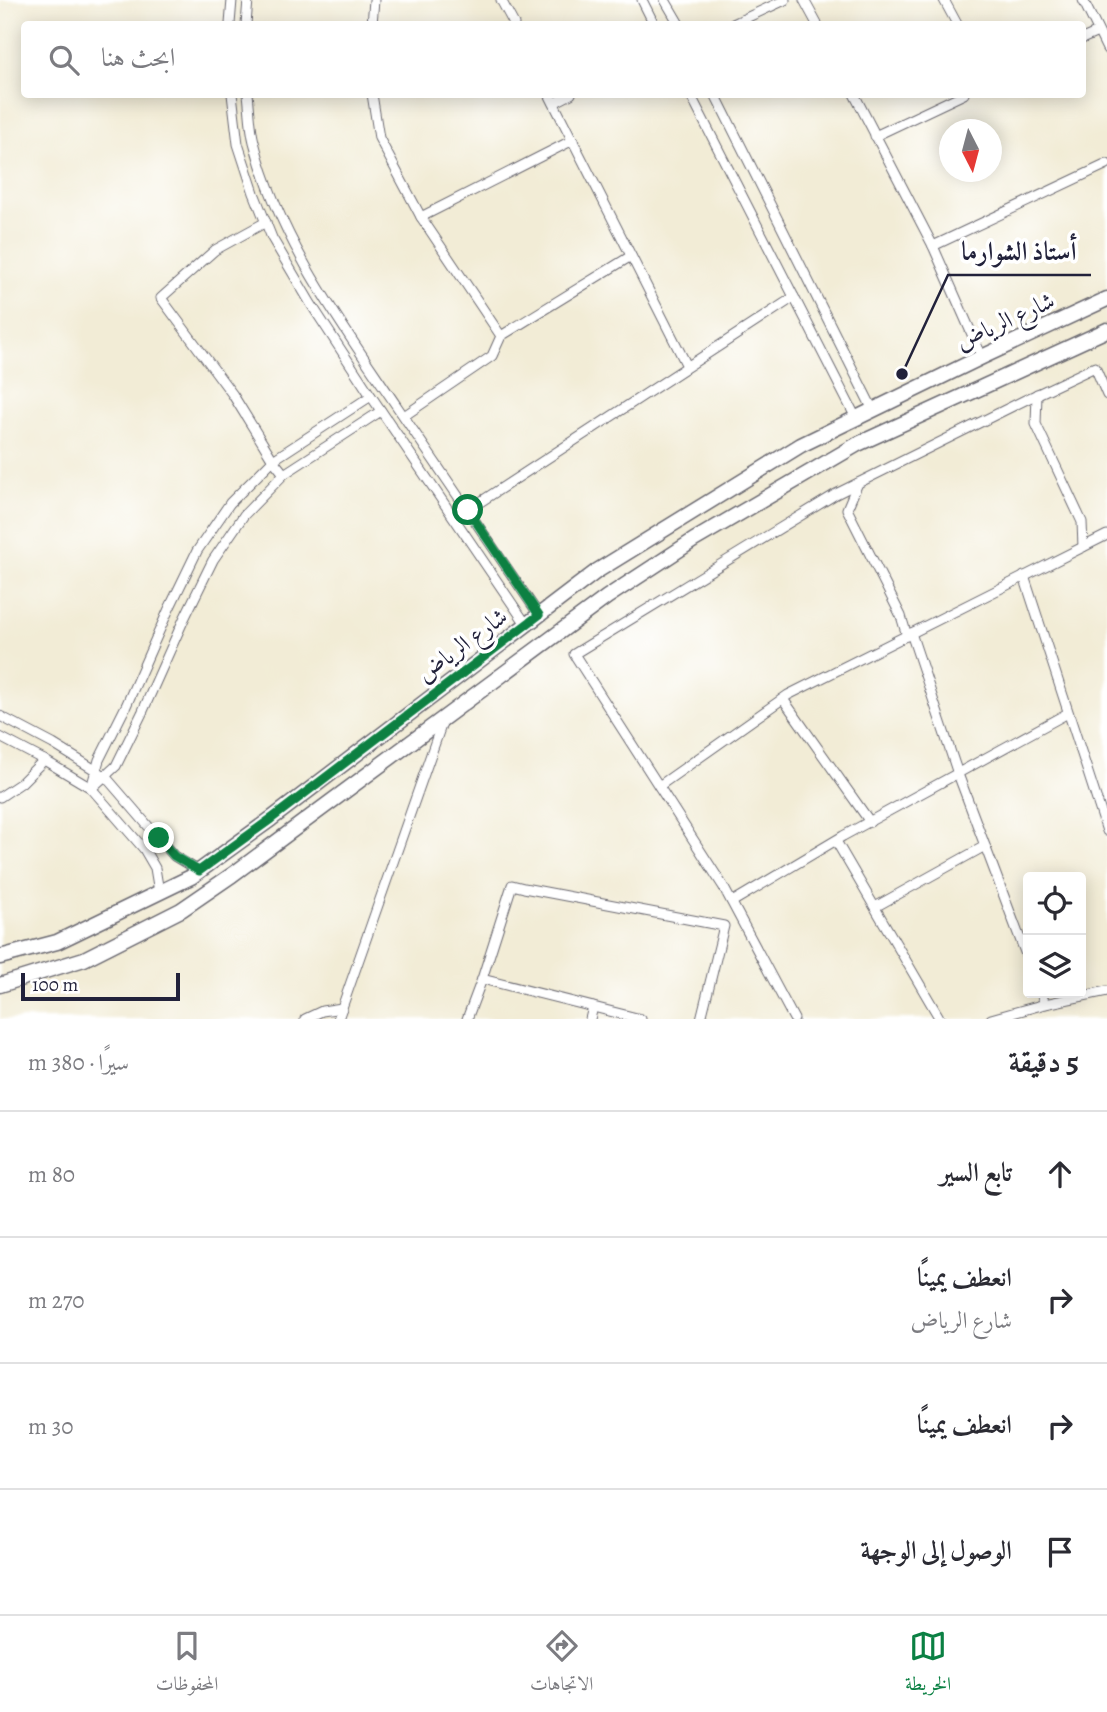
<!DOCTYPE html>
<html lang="ar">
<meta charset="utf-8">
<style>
body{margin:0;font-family:Alegreya,Amiri,serif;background:#f7f7f7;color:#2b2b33;direction:rtl}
.controls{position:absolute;right:21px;bottom:21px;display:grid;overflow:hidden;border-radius:7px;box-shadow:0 4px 18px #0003}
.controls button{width:63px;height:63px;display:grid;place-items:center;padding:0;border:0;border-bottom:2px solid #e1e1e2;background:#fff;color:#2b2b33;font:35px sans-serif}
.compass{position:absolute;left:939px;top:119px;width:63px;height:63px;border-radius:50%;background:#fff;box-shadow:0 4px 18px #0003;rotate:174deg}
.scale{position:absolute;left:21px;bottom:18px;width:159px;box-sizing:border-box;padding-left:7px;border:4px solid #22223b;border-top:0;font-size:19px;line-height:24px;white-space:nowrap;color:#22223b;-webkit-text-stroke:5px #fff;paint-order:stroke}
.stop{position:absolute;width:21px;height:21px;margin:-16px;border:5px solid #0b8043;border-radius:50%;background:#fff}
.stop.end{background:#0b8043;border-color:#fff;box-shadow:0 2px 7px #0008}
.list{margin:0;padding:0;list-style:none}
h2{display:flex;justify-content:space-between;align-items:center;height:91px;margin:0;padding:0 28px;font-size:30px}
h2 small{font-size:23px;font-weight:400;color:#7c7c81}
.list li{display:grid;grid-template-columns:46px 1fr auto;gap:21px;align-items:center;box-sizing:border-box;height:126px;padding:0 28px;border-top:2px solid #e1e1e2}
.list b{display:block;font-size:26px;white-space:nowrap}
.list p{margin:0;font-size:23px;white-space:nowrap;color:#7c7c81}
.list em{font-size:23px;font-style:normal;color:#7c7c81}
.icon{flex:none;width:38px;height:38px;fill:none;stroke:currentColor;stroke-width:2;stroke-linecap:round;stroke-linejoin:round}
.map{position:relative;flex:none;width:1107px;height:1019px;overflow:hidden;direction:ltr}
.search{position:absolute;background:#fff;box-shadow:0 4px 18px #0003;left:21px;right:21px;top:21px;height:77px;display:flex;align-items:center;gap:18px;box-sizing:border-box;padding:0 24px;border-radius:7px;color:#7c7c81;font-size:26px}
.sheet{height:595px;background:#fff}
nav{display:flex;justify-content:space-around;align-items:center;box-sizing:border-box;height:98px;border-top:2px solid #e1e1e2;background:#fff;font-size:19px;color:#7c7c81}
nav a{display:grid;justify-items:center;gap:4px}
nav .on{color:#0b8043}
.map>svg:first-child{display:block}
</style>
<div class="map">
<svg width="1107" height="1019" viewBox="0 0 1107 1019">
<rect width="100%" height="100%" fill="#fff"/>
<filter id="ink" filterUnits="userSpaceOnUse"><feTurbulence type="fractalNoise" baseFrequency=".0143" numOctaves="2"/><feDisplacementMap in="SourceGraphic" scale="14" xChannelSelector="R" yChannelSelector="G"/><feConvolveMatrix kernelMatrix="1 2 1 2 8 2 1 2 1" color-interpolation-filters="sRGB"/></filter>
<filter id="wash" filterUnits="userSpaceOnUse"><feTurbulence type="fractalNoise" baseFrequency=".00686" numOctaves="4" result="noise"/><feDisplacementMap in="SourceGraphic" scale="28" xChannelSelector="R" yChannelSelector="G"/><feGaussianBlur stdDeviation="1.57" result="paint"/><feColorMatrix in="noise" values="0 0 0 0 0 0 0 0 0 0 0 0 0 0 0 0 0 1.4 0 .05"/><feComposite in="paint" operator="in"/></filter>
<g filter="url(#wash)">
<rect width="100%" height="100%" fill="#f2ecd6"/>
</g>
<g filter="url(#ink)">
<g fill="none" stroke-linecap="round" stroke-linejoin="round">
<g stroke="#6b6971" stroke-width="11">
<g id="street">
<polyline points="501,0 514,24"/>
<polyline points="642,0 654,24"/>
<polyline points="665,0 679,24"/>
<polyline points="804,0 817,24"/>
<polyline points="944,0 957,24"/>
<polyline points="1083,0 1107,49"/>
<polyline points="230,24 232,0"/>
<polyline points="246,24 248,0"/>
<polyline points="372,24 374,0"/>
<polyline points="733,24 785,0"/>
<polyline points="1082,39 1098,32"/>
<polyline points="232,94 238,144 254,193 272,238 311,304 371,396 526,624"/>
<path d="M 248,94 C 250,110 250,127 254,142 C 279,240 342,325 398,408 C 445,477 492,546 539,615"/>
<polyline points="372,94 379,138 421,217 501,336 631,256"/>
<polyline points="549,94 687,366"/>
<polyline points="690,94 856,418"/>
<polyline points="715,94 873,410"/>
<polyline points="854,94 933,246 982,357"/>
<polyline points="554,103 571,94"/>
<polyline points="875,136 964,94"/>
<polyline points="421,217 573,140"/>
<polyline points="266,222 215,250 161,298 233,395 273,460 284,474"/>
<polyline points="933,246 1107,164"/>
<polyline points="1037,394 1036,424 1082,522 1083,547"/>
<polyline points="404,416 492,356 501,336"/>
<polyline points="858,483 847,509 901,616 907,636"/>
<polyline points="468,510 794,297"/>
<polyline points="1024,576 1107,831"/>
<polyline points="911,633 958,774 1028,960"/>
<polyline points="783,699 870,822"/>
<polyline points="0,716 53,744 105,776 174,856 199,871"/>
<polyline points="0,737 44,760 91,788 144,849 155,868 159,892"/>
<polyline points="659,786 788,695 1107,535"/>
<polyline points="93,787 116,766 142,713 184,619 213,560 244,515 284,474 381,411"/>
<polyline points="91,788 99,760 126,706 168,611 197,551 230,503 273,460 371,396"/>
<polyline points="0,797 21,783 44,760"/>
<polyline points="836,841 940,1019"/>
<polyline points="732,902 843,836 1068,713"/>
<polyline points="875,907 985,846"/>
<polyline points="482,979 512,885 524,888 724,926 701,1019"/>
<polyline points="1041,993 1045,1004 1107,991"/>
<polyline points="305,1019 322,1011 342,1008"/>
<polyline points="338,1019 443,720"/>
<polyline points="467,1019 482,979 641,1019"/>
<polyline points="590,1019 593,1007"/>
<polyline points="794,1019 723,886 574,654 836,494 1025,400 1095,367 1107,395"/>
<polyline points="991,1019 1045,1004"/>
</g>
</g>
<g stroke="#6b6971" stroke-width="17">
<g id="primary">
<polyline points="0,957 57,942 191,877 271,819 597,571 801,445 982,357 1107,299"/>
<polyline points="0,985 84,959 181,910 232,875 607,597 694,540 858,444 1107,330"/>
</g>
</g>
<use href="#street" stroke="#fff" stroke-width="9"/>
<use href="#primary" stroke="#fff" stroke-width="14"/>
</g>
</g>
<g fill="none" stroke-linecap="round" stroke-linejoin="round" filter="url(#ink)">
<polyline stroke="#0b8043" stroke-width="9" points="159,838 174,856 199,871 271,819 539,615 468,510"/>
</g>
<g text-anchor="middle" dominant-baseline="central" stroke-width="7" stroke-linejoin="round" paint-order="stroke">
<g font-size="24" fill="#22223b" stroke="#fff">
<text transform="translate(1005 321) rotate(-25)">شارع الرياض</text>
<text transform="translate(462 645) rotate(-37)">شارع الرياض</text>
</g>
</g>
<path fill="none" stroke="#22223b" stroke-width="2.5" d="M902 374L948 275H1091"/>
<circle fill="#22223b" stroke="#fff" stroke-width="2.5" cx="902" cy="374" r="7"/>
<g font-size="26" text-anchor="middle" font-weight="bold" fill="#22223b" stroke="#fff" stroke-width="7" stroke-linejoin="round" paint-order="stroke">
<text x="1019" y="260">أستاذ الشوارما</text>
</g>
</svg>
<div class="controls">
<button><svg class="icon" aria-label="locate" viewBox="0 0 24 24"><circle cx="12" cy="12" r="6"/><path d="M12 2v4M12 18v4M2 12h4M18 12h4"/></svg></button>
<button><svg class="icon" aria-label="layers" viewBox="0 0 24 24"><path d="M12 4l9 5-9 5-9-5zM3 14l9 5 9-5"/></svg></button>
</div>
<svg class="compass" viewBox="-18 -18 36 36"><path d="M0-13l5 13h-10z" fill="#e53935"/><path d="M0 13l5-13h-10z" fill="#7c7c81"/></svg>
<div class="scale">100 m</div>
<div class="stop" style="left:468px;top:510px"></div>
<div class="stop end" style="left:159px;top:838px"></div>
<div class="search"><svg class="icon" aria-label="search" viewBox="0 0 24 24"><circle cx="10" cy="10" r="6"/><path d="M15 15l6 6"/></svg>ابحث هنا</div>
</div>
<section class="sheet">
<h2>5 دقيقة<small>سيرًا · 380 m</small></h2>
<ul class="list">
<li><svg class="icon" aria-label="ahead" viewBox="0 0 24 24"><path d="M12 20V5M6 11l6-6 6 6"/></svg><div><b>تابع السير</b></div><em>80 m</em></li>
<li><svg class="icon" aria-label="right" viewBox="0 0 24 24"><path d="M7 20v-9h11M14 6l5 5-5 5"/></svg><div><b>انعطف يمينًا</b><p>شارع الرياض</p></div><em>270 m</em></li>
<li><svg class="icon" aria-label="right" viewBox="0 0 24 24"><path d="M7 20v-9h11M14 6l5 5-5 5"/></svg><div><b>انعطف يمينًا</b></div><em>30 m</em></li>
<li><svg class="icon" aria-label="arrive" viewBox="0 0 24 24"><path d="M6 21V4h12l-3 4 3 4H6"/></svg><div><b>الوصول إلى الوجهة</b></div></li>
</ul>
</section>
<nav>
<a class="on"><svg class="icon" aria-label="map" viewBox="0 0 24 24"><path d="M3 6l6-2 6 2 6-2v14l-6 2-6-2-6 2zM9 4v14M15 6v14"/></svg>الخريطة</a>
<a><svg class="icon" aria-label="directions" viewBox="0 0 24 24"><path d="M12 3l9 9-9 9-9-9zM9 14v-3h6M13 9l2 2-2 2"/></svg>الاتجاهات</a>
<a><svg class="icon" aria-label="saved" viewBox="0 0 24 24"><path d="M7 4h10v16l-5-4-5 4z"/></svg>المحفوظات</a>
</nav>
